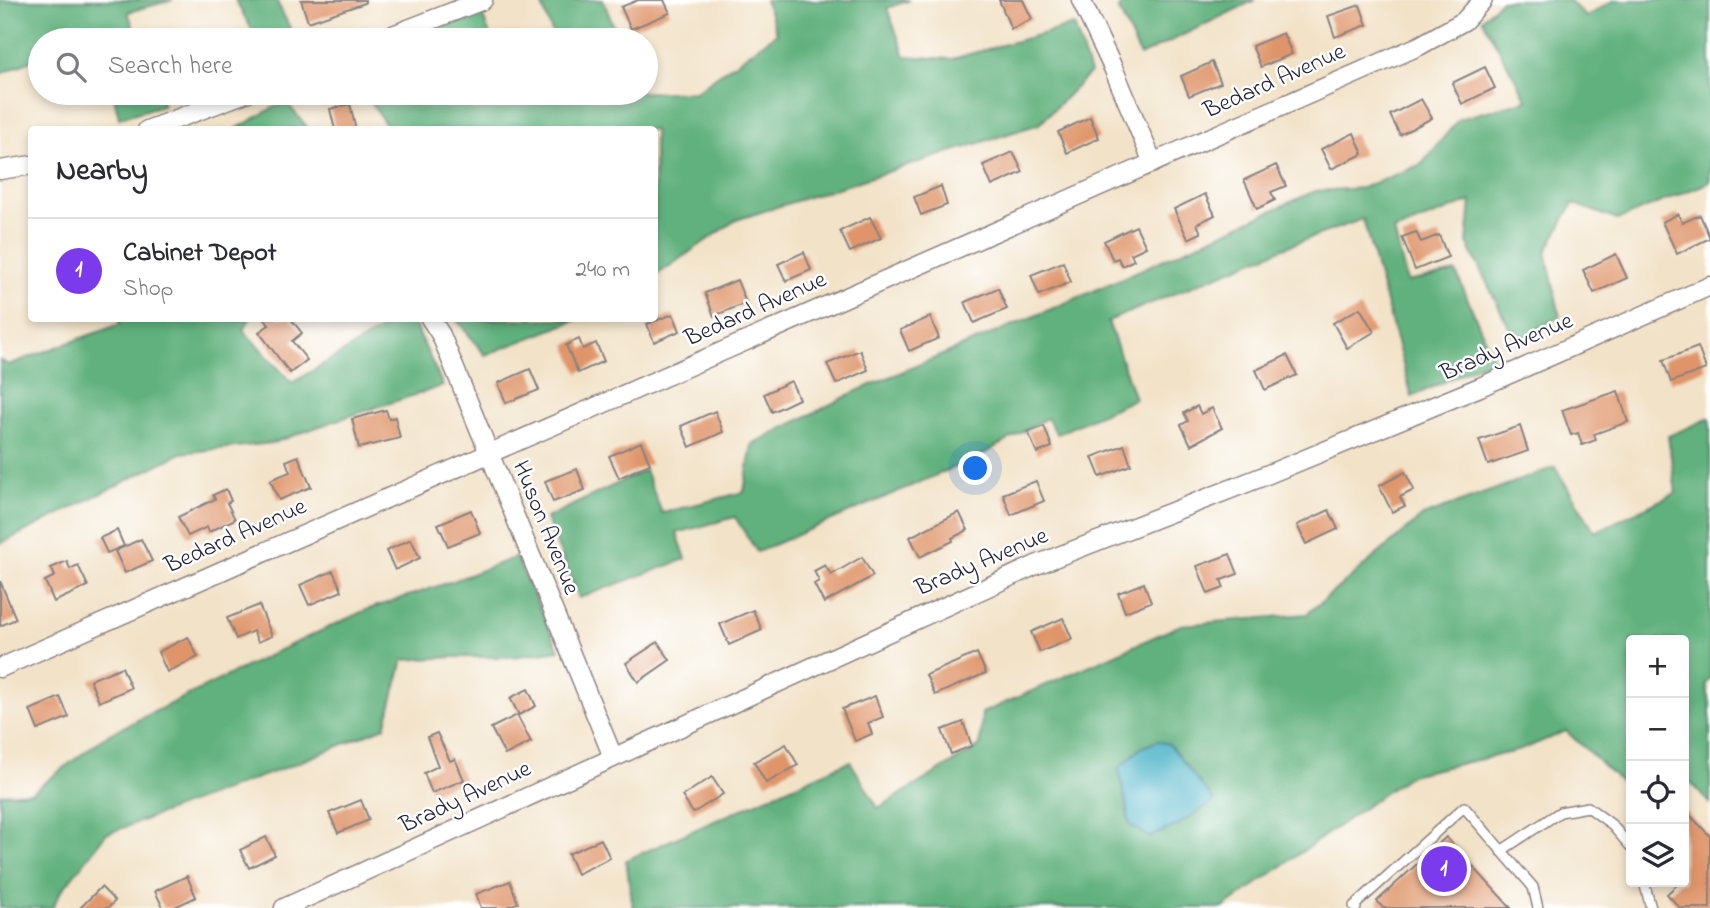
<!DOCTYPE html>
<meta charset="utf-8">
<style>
body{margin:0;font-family:"Indie Flower",sans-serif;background:#f2f2f3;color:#2b2b33}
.controls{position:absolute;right:21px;bottom:21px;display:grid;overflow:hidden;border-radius:7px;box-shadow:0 4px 10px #0003}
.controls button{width:63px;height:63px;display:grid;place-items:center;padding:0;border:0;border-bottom:2px solid #e1e1e2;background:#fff;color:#2b2b33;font:35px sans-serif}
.you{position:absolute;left:976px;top:469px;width:24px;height:24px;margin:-18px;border:5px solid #fff;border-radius:50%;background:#1a73e8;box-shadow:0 0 0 10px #1a73e833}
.badge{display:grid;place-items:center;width:46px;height:46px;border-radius:50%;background:#7c3aed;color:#fff;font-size:23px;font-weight:700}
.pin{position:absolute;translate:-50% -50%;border:4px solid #fff;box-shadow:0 2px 7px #0006}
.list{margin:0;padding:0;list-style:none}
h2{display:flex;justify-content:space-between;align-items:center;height:91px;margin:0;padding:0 28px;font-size:30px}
h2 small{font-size:23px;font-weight:400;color:#7c7c81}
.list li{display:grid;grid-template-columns:46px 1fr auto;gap:21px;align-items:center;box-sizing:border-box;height:105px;padding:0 28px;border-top:2px solid #e1e1e2}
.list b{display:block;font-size:26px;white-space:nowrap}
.list p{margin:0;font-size:23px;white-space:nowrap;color:#7c7c81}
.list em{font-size:23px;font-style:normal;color:#7c7c81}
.icon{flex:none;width:38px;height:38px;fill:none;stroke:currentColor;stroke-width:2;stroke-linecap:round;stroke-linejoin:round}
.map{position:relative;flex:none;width:1710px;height:908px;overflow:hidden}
.search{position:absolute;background:#fff;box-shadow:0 4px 10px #0003;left:28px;top:28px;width:630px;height:77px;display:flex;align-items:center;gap:18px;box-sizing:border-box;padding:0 24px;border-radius:38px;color:#7c7c81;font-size:26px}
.panel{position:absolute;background:#fff;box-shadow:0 4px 10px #0003;left:28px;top:126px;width:630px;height:196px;border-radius:7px}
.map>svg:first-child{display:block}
</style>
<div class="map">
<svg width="1710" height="908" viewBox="0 0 1710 908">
<rect width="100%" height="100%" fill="#fff"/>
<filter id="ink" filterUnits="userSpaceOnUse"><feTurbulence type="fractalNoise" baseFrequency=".0143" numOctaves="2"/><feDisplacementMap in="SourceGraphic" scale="14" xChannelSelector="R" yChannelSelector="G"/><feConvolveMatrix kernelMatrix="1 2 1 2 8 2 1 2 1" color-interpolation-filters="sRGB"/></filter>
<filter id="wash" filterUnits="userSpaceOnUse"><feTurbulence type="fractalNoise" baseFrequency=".00686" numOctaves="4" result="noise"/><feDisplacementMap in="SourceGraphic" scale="28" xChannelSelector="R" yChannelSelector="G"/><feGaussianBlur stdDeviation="1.57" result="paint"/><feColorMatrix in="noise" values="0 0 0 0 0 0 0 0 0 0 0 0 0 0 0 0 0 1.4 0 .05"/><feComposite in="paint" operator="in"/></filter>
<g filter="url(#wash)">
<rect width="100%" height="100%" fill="#f2e2c7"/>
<g fill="#61b17d" stroke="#426a5c" stroke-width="2" fill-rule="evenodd">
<polygon points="0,0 173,0 128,12 138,40 101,40 98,32 79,40 40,40 40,57 0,74"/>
<polygon points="235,0 276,0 296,40 258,40"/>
<polygon points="540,0 603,0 619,40 555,40"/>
<polygon points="765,0 910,0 887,8 905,56 952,59 1074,25 1090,73 1039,124 736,220 655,276 654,130 388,129 366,93 512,93 515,100 538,93 695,92 777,33"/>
<polygon points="1129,0 1255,0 1140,56 1118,8"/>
<polygon points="1501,0 1569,0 1586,17 1615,0 1710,0 1710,182 1617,220 1573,203 1546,252 1560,316 1516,341 1467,243 1471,201 1394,231 1407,282 1456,272 1493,358 1412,397 1363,219 1293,244 1108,321 1135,399 1057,434 1047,418 976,458 757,552 735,517 677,533 686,559 579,598 546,518 645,470 662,513 744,492 752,444 859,390 1089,293 1315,191 1362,188 1422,164 1459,119 1527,100 1482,19"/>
<polygon points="481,11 492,40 410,40"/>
<polygon points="113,93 159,93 163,105 119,118"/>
<polygon points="285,101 309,129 236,129"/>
<polygon points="119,319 250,319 243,330 292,383 398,319 412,319 443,386 334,421 273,443 181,453 0,544 0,360 8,365 120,324"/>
<polygon points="456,319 579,319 485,355"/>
<path d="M 1710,418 L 1710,679 L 1706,684 L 1710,703 L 1710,804 L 1684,776 L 1684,640 L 1631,640 L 1631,786 L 1628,788 L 1566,731 L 1521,750 L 1410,775 L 1223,908 L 633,908 L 626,860 L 850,761 L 878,808 L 980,746 L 982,713 L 1181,625 L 1307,614 L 1423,516 L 1555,467 L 1595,532 L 1676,493 L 1668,436 ZM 1119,768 L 1150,837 L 1130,825 Z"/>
<polygon points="516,557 559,650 513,657 454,657 403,660 385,727 287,767 106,834 60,893 52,908 0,908 0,794 32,792 107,735 284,648 366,610 453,581"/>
</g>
<polygon fill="#48b2c6" stroke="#356a80" stroke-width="2" points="1157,741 1169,744 1214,801 1176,826 1150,837 1130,825 1119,768 1141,748"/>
<g id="blocks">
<g fill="#df9469">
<polygon points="301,0 365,0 365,3 308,22"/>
<polygon points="638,0 664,0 670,13 631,29 621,7"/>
<polygon points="999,0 1023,0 1032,19 1011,29"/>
<polygon points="1360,5 1367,25 1335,37 1328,16"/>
<polygon points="1283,33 1292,54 1261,67 1252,46"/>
<polygon points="1212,62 1221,83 1189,96 1181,76"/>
<polygon points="1485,67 1495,88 1462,104 1452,83"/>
<polygon points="1421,99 1432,118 1400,135 1390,115"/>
<polygon points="350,104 356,130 335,130 330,109"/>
<polygon points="1090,117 1099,138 1067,153 1058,132"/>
<polygon points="1354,133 1363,154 1331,169 1321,149"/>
<polygon points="1013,152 1023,172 992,186 983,165"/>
<polygon points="1276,165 1286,186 1271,192 1275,200 1257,209 1244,180"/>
<polygon points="941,186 947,205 921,215 914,197"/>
<polygon points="1205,194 1215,215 1197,224 1201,233 1188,239 1174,209"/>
<polygon points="1678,214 1682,223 1700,215 1710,238 1677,254 1662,222"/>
<polygon points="870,217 881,238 850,252 840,231"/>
<polygon points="1136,226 1146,247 1131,254 1134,260 1122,266 1118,258 1113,260 1104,241"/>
<polygon points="1416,232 1421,242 1439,235 1448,257 1415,270 1402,237"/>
<polygon points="804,252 811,270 786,281 778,264"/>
<polygon points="1616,254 1627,278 1594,293 1583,270"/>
<polygon points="1063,262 1071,282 1039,295 1031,275"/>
<polygon points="737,280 746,303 714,316 705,293"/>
<polygon points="998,288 1007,309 974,323 965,302"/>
<polygon points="1360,308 1374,332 1347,348 1333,323"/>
<polygon points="673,314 680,331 654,342 647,324"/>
<polygon points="930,317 939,338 909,351 900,330"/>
<polygon points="264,318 290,318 302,333 292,341 307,360 290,373 259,332 269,325"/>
<polygon points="579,339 583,349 596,343 604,361 578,373 566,345"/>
<polygon points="1698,347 1706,369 1671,382 1663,360"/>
<polygon points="860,350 868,370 836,384 827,364"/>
<polygon points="1287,355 1297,375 1265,390 1256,370"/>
<polygon points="530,369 539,390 506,403 498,383"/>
<polygon points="791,381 799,399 772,412 764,394"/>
<polygon points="1618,391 1628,422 1594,434 1596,440 1582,445 1578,433 1571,435 1562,410"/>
<polygon points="1197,406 1201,414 1212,408 1222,428 1191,445 1181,425 1188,421 1184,413"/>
<polygon points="386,410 389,419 395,417 400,438 359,448 352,419"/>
<polygon points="715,411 723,432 690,447 681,426"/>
<polygon points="1044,426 1052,447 1037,453 1028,432"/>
<polygon points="1520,426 1528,451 1488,465 1479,440"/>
<polygon points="641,442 650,464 619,478 609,456"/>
<polygon points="1124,445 1131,465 1100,477 1092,457"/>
<polygon points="298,456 311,487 279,500 270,480 290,472 286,461"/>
<polygon points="577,469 585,490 553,502 545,481"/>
<polygon points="1405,472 1414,490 1400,497 1405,506 1392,512 1379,486"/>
<polygon points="1036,481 1044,501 1011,515 1003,494"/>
<polygon points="226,489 231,501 227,503 235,519 209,532 207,527 188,536 178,517 215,499 213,495"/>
<polygon points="471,510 480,533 448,546 438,524"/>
<polygon points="1329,510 1338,529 1306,544 1297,525"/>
<polygon points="959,512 968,530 952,538 953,541 920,557 910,537"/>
<polygon points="117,530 124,546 107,553 100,538"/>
<polygon points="141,539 152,561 125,573 115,551"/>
<polygon points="411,539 420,558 395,570 386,551"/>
<polygon points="1230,554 1238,574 1221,580 1224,588 1208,594 1197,566"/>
<polygon points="862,557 873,576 824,603 814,584 819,581 814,571 825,565 831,575"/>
<polygon points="67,561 70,569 78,565 88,586 54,602 45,581 55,576 51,568"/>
<polygon points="333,571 342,591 309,605 300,585"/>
<polygon points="0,581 16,619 0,626"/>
<polygon points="1144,583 1151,602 1125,612 1118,593"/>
<polygon points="259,605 272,636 258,642 253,631 236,639 227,618"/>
<polygon points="753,610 762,630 729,645 720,624"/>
<polygon points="1063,618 1072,639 1040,652 1031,632"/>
<polygon points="188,637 198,657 167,672 158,652"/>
<polygon points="658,642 670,660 638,682 626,663"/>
<polygon points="977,653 986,673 935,695 926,675"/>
<polygon points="122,667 131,688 99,702 90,680"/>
<polygon points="528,689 536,706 519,715 510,698"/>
<polygon points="875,696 883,717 868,723 872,734 855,741 842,709"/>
<polygon points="60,697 69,717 38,730 30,710"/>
<polygon points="517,715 531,742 505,755 491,728"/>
<polygon points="963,722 972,746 951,754 942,730"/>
<polygon points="437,733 450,761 455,759 464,780 432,793 424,773 438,766 427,737"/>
<polygon points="786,744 798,765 766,783 754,762"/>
<polygon points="712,777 723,794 693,813 682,796"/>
<polygon points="361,800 369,820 338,833 329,813"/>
<polygon points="1684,809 1710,836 1710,908 1680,908 1667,894 1680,882 1684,882"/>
<polygon points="266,837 275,855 249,868 240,850"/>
<polygon points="1446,837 1511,908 1383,908 1377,901"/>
<polygon points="601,839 610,858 577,874 568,854"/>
<polygon points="187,876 196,897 173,908 163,908 155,891"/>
<polygon points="510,881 518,903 503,908 481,908 476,894"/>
<polygon points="101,887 115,901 108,908 80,908"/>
</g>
</g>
</g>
<g filter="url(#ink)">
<use href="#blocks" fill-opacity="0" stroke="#8a8281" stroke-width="2"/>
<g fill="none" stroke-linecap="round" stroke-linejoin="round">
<g stroke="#8a8281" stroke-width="12">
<g id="lane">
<polyline points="1501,851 1560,812 1588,807 1611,824 1631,847"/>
<polyline points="1644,882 1651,908"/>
<polyline points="1356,908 1354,906 1464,807 1533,887 1538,908"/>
</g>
</g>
<g stroke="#8a8281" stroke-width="21">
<g id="street">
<polyline points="1081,0 1114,70 1153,163"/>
<polyline points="380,40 483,0"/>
<polyline points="147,130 246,93"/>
<polyline points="0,170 32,165"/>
<polyline points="430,318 441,335 613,757"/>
<polyline points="0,668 1419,46 1464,21 1483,0"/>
<polyline points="284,908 1036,565 1259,478 1480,387 1710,286"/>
</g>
</g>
<use href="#lane" stroke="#fff" stroke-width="9"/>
<use href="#street" stroke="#fff" stroke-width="18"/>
</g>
</g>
<g text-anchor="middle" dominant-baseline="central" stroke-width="5" stroke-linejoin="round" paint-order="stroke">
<g font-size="24" fill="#22223b" stroke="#fff">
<text transform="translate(1275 82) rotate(-24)">Bedard Avenue</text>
<text transform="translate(756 310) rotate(-24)">Bedard Avenue</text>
<text transform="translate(1507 348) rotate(-23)">Brady Avenue</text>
<text transform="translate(545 528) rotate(68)">Huson Avenue</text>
<text transform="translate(236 537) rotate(-24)">Bedard Avenue</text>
<text transform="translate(982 563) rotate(-23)">Brady Avenue</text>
<text transform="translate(466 798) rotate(-25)">Brady Avenue</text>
</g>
</g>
</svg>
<div class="controls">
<button>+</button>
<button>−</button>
<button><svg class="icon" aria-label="locate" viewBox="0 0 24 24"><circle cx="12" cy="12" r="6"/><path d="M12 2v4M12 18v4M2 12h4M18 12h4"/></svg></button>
<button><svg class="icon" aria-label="layers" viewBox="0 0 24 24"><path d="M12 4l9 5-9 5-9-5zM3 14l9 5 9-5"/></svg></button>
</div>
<div class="you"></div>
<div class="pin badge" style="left:1444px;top:869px">1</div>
<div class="search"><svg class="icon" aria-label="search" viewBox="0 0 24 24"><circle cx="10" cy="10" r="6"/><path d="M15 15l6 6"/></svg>Search here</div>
<section class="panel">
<h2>Nearby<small></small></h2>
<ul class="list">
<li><span class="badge">1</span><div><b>Cabinet Depot</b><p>Shop</p></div><em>240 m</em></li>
</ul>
</section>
</div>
